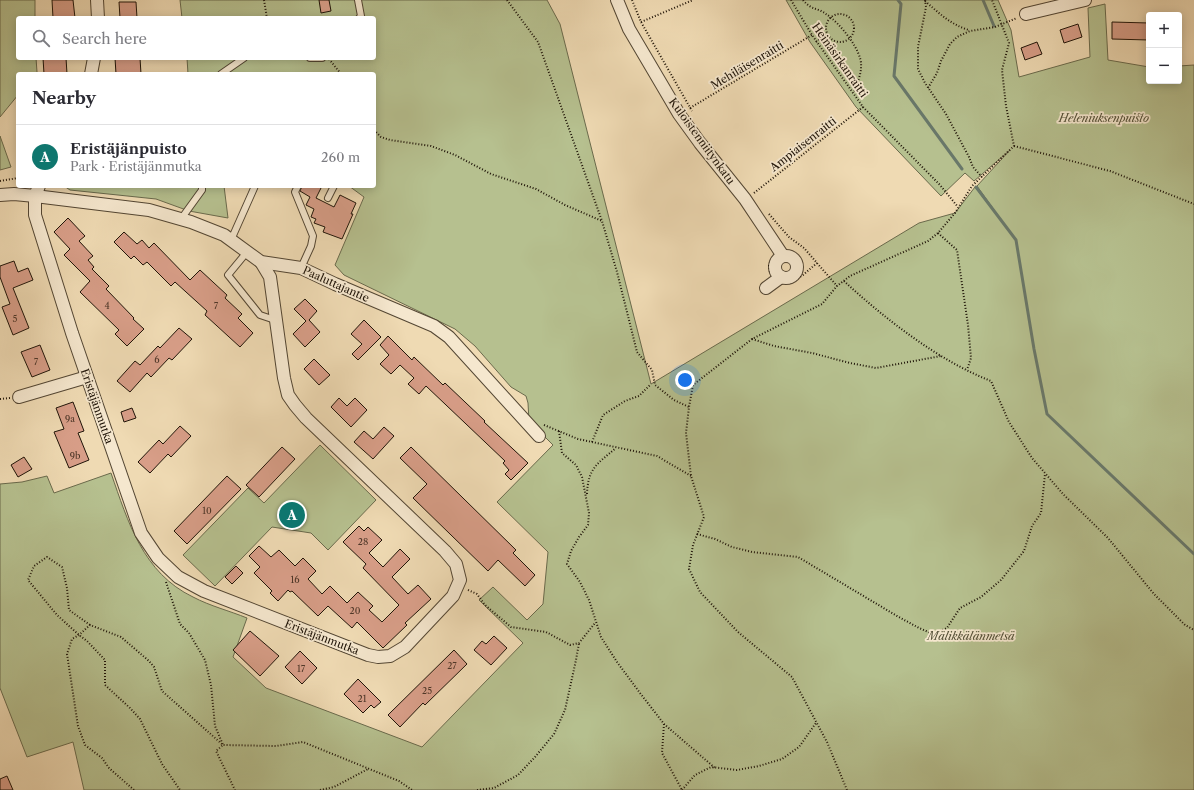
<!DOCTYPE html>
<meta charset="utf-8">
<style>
body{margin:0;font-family:"Libre Caslon Text",serif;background:#f7f7f7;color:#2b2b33}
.controls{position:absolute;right:12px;top:12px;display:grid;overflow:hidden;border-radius:4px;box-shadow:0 2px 10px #0003}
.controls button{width:36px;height:36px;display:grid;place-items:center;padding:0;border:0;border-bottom:1px solid #e1e1e2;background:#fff;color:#2b2b33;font:20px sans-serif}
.you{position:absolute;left:685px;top:380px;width:14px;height:14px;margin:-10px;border:3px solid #fff;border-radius:50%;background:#1a73e8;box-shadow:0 0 0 6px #1a73e833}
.badge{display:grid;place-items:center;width:26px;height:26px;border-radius:50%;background:#0f766e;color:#fff;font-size:13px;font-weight:700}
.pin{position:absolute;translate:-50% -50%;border:2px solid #fff;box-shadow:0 1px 4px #0006}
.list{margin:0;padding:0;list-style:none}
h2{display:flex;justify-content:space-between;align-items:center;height:52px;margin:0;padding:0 16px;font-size:17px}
h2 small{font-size:13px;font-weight:400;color:#7c7c81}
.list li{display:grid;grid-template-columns:26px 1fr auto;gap:12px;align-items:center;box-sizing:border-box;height:64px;padding:0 16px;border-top:1px solid #e1e1e2}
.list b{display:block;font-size:15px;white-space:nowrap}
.list p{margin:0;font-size:13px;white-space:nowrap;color:#7c7c81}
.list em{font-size:13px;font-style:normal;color:#7c7c81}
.icon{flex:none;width:22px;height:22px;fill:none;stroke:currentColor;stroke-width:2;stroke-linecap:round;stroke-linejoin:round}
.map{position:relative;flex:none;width:1194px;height:790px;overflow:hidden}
.search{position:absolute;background:#fff;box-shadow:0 2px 10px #0003;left:16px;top:16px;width:360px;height:44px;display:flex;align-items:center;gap:10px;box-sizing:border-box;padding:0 14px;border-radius:4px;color:#7c7c81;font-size:15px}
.panel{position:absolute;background:#fff;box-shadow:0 2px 10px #0003;left:16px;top:72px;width:360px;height:116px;border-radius:4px}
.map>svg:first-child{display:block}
</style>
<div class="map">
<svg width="1194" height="790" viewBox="0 0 1194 790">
<rect width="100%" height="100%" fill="#efdab3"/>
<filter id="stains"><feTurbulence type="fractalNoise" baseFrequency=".005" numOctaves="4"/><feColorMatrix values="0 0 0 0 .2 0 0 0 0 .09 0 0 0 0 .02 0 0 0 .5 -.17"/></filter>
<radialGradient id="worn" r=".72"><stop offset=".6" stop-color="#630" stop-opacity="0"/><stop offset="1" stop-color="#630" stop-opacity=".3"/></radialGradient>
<g fill="#b6c08f" stroke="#6a6a4c">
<polygon points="0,0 35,0 35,18 18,18 18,58 36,58 37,72 35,74 18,74 18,95 0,117"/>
<path d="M 180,0 L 547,0 L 560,24 L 651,384 L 919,223 L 955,213 L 975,187 L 1007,228 L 977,186 L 1010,150 L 974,181 L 965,173 L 941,196 L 856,107 L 810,42 L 786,0 L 998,0 L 1011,30 L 1019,77 L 1090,57 L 1088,8 L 1105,4 L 1108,60 L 1149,67 L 1149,81 L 1179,81 L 1179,66 L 1194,65 L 1194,790 L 84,790 L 73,742 L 27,757 L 0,688 L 0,484 L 22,482 L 47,476 L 54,493 L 111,473 C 128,522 143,573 193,597 C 210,606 230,611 247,618 L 233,657 L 266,688 L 422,747 L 523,643 L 479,600 L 493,587 L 527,620 L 543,604 L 548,552 L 497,502 L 553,445 L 529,421 L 528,403 L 526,396 L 511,387 L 475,346 L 455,329 L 344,275 L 335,265 L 364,197 L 349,186 L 374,186 L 374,74 L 188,74 L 187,58 L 374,58 L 374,18 L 182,18 Z"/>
<polygon points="0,136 11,167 0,170"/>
<polygon points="64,186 224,186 228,218 189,211 156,199 70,190"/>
<polygon points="320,445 376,500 328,550 311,533 272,527 215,586 183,555 248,488 264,503"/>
</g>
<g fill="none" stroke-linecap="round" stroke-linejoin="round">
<g stroke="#69786a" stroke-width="3">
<polyline points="898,0 901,4 894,76 962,169"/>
<polyline points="983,0 994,26"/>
<polyline points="976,187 1016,240 1034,349 1047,414 1194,554"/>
</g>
</g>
<g fill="#d89e88" stroke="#1f1408">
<polygon points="52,0 73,0 75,18 53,18"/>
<polygon points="319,0 329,0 331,11 321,13"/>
<polygon points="119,2 136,2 137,18 120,18"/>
<polygon points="1112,22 1149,23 1149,40 1112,39"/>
<polygon points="1078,24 1082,37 1064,43 1060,30"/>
<polygon points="1037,42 1042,54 1025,60 1021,48"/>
<polygon points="43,58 66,58 67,74 44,74"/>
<polygon points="115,58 140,58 141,74 116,74"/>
<polygon points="302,186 322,186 316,198 334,207 340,195 356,203 351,214 353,214 342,239 323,232 325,227 314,223 316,219 311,217 314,209 306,205 310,197 300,191"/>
<polygon points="68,218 85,236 79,241 93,256 88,260 94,267 92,269 109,286 106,289 134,318 133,319 144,329 127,346 115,334 119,330 80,292 90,281 64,255 70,249 54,232"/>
<polygon points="124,232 137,244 142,240 149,248 154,243 190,280 200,270 227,295 225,298 242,314 238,318 253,333 240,347 205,315 207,311 175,282 171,286 147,262 143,265 134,256 131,259 114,242"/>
<polygon points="14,261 18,272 28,268 33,280 13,288 29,328 13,335 2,307 10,304 0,277 0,266"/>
<polygon points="305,299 317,311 309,320 320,332 305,347 293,334 306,321 294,309"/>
<polygon points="364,320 381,337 358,360 352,354 362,344 351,334"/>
<polygon points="179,328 192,339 172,360 169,358 151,377 147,373 130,392 117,381 135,361 140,365 158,346 160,348"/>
<polygon points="388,336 412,360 414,357 443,385 445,383 485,421 484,422 528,463 511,480 505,474 509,470 503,463 505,461 426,386 419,394 408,384 414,378 400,365 391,374 380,364 389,355 380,345"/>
<polygon points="40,345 50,370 32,377 21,352"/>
<polygon points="314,359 330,375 319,385 304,369"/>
<polygon points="339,398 347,406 355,398 367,410 351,427 331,407"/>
<polygon points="73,402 84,431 78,433 89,460 69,468 54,432 64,429 56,408"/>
<polygon points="132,408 136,418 124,422 121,412"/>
<polygon points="180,426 191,436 171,457 168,454 150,473 138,462 159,440 163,444"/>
<polygon points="384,427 394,436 373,459 354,442 364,431 373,439"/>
<polygon points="282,447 295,459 259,497 246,485"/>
<polygon points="411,447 516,550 513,553 535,575 525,586 498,560 488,571 413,498 427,484 400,458"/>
<polygon points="24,457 32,469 18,477 11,465"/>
<polygon points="227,476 241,489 187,544 174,531"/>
<polygon points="359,526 364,531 368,527 382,540 369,553 383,567 400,549 410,559 392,577 408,594 418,585 431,599 405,623 407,625 383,648 357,622 352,628 328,606 318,616 292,591 290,592 288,590 278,601 270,593 272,591 254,573 260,567 249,556 259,546 271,557 279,550 295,566 303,558 316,571 308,579 322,594 330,586 347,603 358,592 373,606 369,610 382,622 399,605 363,568 366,564 343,542"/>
<polygon points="236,566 243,573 232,584 225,577"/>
<polygon points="250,631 279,656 260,676 233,650"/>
<polygon points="494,636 507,648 491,665 474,650 482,641 486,644"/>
<polygon points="454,650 467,664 425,705 423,703 400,727 388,715"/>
<polygon points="300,651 317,668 302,684 285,667"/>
<polygon points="358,679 381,702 374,708 371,705 363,713 344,694"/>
<polygon points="7,776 13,790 0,790 0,779"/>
</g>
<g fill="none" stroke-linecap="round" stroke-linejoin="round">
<g stroke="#534633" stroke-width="8">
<g id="service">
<polyline points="358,0 361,16 359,18"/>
<polyline points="310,58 322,58"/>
<polyline points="221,74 244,58"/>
<polyline points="298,186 295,192 313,236 311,246 301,268"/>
<polyline points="328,198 334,186"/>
<polyline points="181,219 202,190 202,186"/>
<polyline points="231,240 255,186"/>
<polyline points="247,252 228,275 260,315 275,320"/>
</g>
</g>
<g stroke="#534633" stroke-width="14">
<g id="minor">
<polyline points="97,0 98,18"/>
<polyline points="617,0 629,29 679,114 700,143 745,199 783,256"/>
<polyline points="1026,14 1085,0"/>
<polyline points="91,74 94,58"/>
<polyline points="39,186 35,196 35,215 72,333 141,533 158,558 178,577 204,591 368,655 378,657 390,656 405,647 453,596 460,580 456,564 445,551 306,418 295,405 288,395 284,378 270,277 261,262"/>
<polyline points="0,195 14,194 35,196 149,210 191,222 224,235 261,262 301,268 335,284 434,326 449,337 539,436"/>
<circle cx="786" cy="267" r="11"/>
<polyline points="766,288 781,277"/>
<polyline points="19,397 87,377"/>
</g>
</g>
<g stroke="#1f1408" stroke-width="2" stroke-dasharray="1 2" stroke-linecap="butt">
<polyline points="264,0 267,18"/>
<polyline points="507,0 538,42 602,221 617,272 637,352 652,370 655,385 674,400 689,407"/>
<polyline points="632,0 641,22 692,111"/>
<polyline points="791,0 812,35 863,107 940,185 958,207"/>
<path d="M 803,0 C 812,11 817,7 826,14 C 839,22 863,51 861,67 C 861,76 856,85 854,93"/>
<polyline points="925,0 926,7 918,47 918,69 925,83 946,114 969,157 973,167 982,177"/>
<path d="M 925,1 C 939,13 951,25 969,30"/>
<circle cx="840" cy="28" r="14"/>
<polyline points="641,22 693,0"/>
<polyline points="816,42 827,34"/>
<polyline points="329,59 341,74"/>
<polyline points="928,88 937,73 941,61 950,44 957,37 970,31 995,27 1017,18"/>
<polyline points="690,108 812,35"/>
<polyline points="374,130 381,137 390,140 431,146 455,155 491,174 536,189 565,205 602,221"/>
<polyline points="1014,146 1110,171 1194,204"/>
<polyline points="0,181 18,178"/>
<polyline points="754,193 863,107"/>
<polyline points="769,214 789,237 804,248 837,286"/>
<polyline points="938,233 957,250 968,325 971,358 967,370"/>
<polyline points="770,272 769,266 772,259"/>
<path d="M 844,281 C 885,319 939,361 991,381 L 1009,422 L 1032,458 L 1063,494 L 1108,538 L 1154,594 L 1185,625 L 1194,630"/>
<polyline points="790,283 803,275 817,263"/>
<polyline points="752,339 774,346 812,353 850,363 876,368 941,356"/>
<polyline points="0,399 10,398"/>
<polyline points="544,425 578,439 657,456 691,476"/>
<polyline points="559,431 562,453 576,465 582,477 589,513 588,525 579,537 571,551 567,564 580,582 589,600 601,637 617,662 640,693 664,724 715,768"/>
<polyline points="592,442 603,415 625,401 639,396 651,384"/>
<path d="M 587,494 C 588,468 597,464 616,448"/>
<polyline points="697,534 715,539 732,547 752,552 798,557 897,616 919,628 933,634 947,628 960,608 981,597 1001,580 1024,551 1032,526 1041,513 1045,474"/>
<polyline points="166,582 180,624 189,633 205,660 211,685 215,726 223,745 216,751 235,790"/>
<polyline points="468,590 477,594 485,605 511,627 546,632 570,645 579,643 595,623"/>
<polyline points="90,625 69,610 67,588 62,567 47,557 34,566 28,580 57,615 79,635 87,641 105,660 105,685 130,708 140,719 162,764 180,790"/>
<polyline points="664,724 662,753 682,790"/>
<polyline points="134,790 109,768 102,758 85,745 78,726 67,654 72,639 79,635 90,625 121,637 149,661 154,667 162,691 223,745 276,746 303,742 399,781 412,790"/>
<polyline points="320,790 334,787 368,769"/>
<polyline points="477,790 494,788 518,775 535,757 554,734 565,710 576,660 579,643"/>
<polyline points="682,790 695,775 711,767 737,770 759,766 782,759 799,747 816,723"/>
<polyline points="847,790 827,742 792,677 738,632 700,592 689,569 693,545 704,517 691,476 686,433 689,407 693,385 752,339 822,304 837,286 850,276 928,241 938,233 955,213 972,186 1014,146 1006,106 1002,70 1009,43 992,0"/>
</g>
<use href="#service" stroke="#f5e7ce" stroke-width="6"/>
<use href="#minor" stroke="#f5e7ce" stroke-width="12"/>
</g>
<g text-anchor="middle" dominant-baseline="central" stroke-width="3.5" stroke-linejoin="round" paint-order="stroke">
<g font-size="9" fill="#4d3628">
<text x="107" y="305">4</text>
<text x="216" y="305">7</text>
<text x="15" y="318">5</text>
<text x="157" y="359">6</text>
<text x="36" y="361">7</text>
<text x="70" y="418">9a</text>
<text x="75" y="455">9b</text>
<text x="207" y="510">10</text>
<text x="363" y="541">28</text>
<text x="295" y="579">16</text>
<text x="355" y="610">20</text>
<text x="452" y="665">27</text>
<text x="301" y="668">17</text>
<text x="427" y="690">25</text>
<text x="362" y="698">21</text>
</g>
<g font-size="11" fill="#1f1408" stroke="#f5e7ce">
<text transform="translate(840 60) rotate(55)">Heinäsirkanraitti</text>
<text transform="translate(747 65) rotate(-31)">Mehiläisenraitti</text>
<text transform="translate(702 141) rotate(54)">Kuloistenniitynkatu</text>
<text transform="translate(803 144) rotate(-38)">Ampiaisenraitti</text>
<text transform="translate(336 284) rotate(24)">Paaluttajantie</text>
<text transform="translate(97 406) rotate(71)">Eristäjänmutka</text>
<text transform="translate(322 637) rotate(21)">Eristäjänmutka</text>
</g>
<g font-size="11" font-style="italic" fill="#545037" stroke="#f5e7ce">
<text x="1104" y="118">Heleniuksenpuisto</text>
<text x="971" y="636">Mälikkälänmetsä</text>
</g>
</g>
<rect width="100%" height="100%" filter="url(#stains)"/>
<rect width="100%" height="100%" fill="url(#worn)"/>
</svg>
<div class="controls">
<button>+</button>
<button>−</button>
</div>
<div class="you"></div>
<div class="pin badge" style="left:292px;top:515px">A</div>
<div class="search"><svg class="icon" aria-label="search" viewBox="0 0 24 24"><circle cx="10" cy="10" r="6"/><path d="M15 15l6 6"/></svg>Search here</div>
<section class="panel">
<h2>Nearby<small></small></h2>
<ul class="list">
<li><span class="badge">A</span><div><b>Eristäjänpuisto</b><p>Park · Eristäjänmutka</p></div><em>260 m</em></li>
</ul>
</section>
</div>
